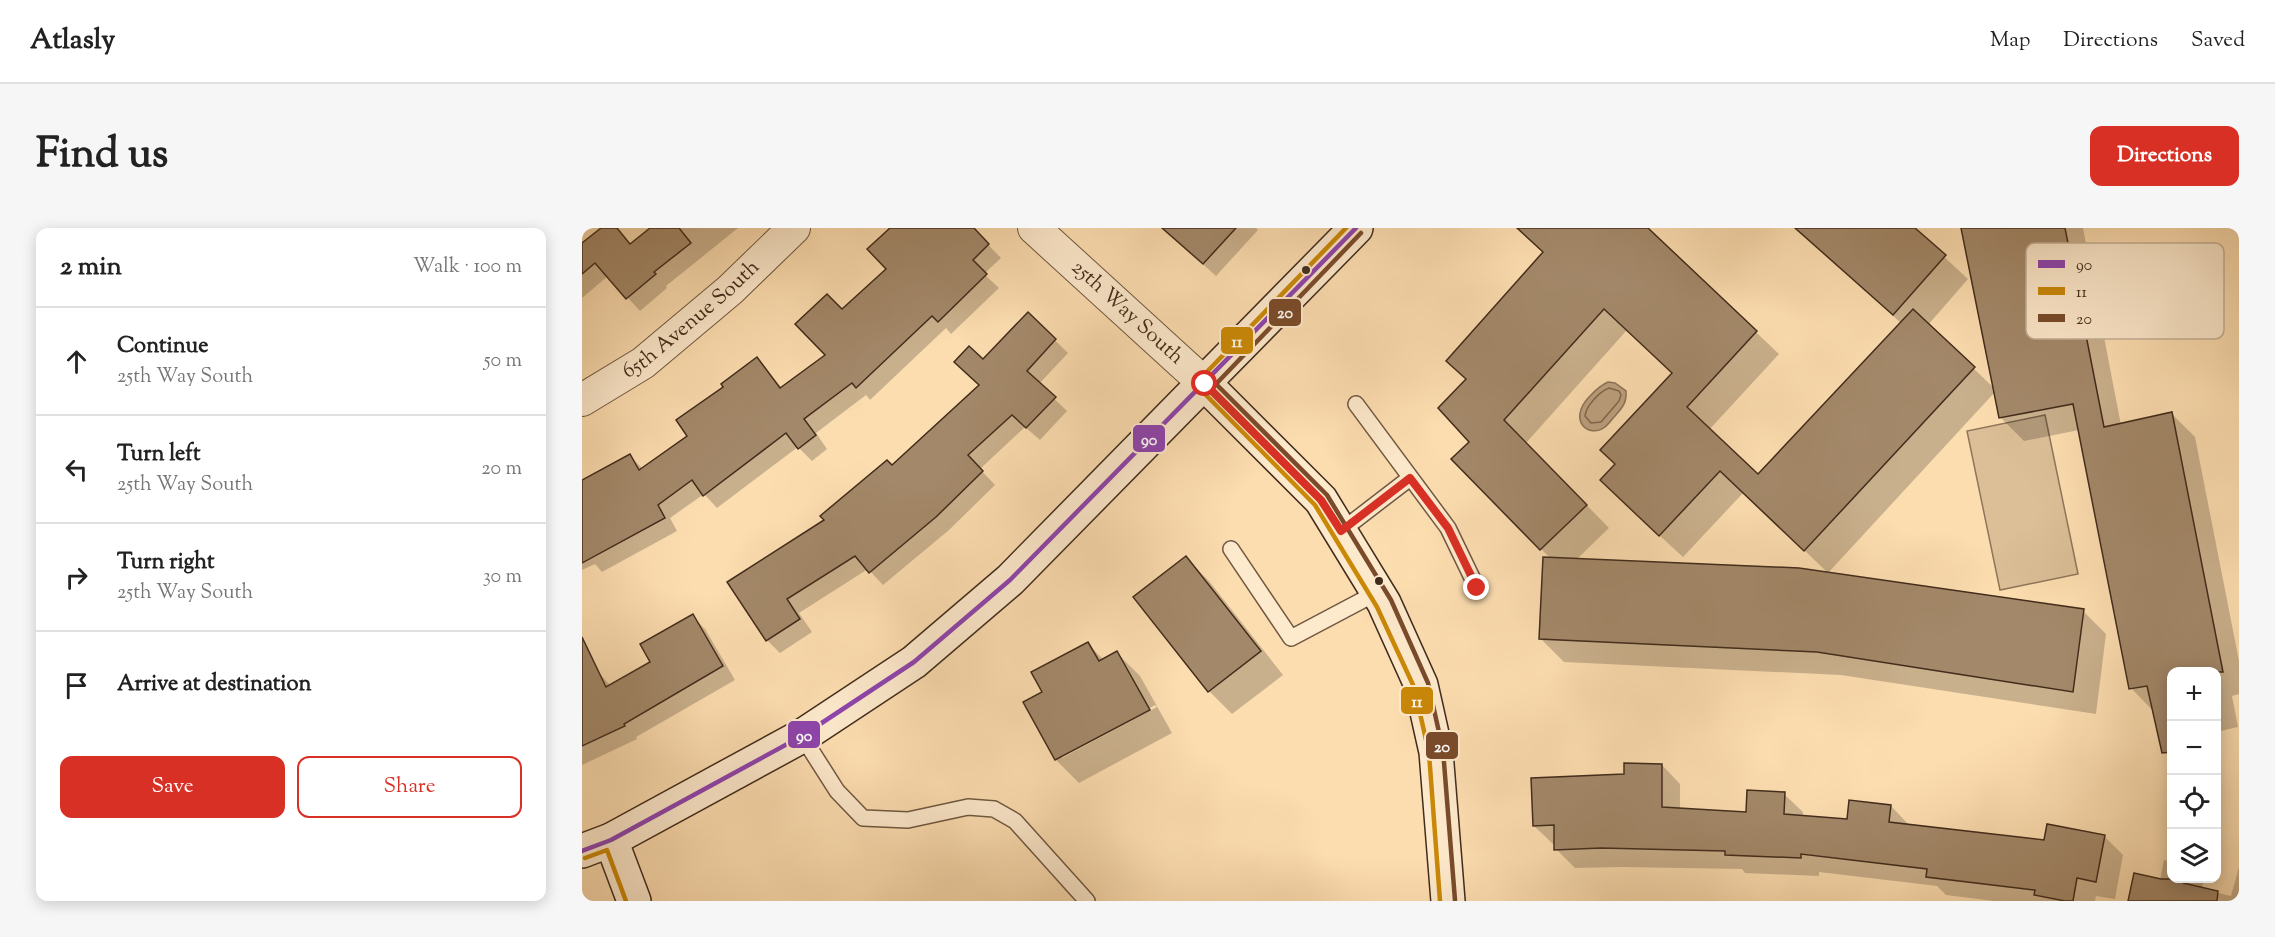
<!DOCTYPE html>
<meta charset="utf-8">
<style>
body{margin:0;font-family:"Sorts Mill Goudy",serif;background:#f6f6f6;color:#222}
.controls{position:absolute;right:18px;bottom:18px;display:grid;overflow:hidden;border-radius:12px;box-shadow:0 3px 15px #0003}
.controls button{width:54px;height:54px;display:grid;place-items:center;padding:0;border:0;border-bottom:2px solid #e0e0e0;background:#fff;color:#222;font:30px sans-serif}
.stop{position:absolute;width:18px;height:18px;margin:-14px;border:4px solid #d93025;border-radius:50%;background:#fff}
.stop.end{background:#d93025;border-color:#fff;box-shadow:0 2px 6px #0008}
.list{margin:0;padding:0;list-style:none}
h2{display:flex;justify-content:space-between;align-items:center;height:78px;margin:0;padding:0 24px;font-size:26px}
h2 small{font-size:20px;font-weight:400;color:#767676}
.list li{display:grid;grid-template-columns:39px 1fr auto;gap:18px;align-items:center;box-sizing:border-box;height:108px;padding:0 24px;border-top:2px solid #e0e0e0}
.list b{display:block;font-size:22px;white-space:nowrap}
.list p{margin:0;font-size:20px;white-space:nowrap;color:#767676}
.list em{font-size:20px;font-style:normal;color:#767676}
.actions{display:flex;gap:12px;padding:18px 24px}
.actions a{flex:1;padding:14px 0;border:2px solid #d93025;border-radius:12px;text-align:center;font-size:21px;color:#d93025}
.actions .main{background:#d93025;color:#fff}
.icon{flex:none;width:33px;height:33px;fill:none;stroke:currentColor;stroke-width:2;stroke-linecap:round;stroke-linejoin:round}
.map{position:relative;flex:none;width:1657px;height:673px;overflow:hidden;border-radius:12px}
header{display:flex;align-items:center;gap:36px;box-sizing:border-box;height:84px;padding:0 30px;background:#fff;border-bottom:2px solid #e0e0e0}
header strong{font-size:28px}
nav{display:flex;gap:33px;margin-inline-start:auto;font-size:21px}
.intro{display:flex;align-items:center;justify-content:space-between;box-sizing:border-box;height:144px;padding:0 36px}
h1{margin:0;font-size:42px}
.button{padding:15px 27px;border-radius:12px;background:#d93025;color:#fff;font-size:21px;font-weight:700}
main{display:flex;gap:36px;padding:0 36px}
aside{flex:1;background:#fff;border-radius:12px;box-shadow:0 3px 15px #0003}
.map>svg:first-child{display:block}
</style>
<header>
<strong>Atlasly</strong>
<nav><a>Map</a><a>Directions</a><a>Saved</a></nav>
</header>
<div class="intro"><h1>Find us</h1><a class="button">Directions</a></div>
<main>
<aside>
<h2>2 min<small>Walk · 100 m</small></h2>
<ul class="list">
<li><svg class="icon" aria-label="ahead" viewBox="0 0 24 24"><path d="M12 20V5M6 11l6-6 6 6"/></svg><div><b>Continue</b><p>25th Way South</p></div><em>50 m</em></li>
<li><svg class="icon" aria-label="left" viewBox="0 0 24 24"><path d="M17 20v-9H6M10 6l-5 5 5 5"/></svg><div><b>Turn left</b><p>25th Way South</p></div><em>20 m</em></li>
<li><svg class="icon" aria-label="right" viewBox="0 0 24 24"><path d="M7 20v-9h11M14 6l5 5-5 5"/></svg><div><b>Turn right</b><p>25th Way South</p></div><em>30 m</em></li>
<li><svg class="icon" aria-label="arrive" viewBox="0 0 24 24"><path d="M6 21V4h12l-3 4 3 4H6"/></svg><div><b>Arrive at destination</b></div></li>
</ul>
<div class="actions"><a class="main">Save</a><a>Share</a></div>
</aside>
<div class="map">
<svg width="1657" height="673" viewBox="0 0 1657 673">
<rect width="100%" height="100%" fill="#fcddb0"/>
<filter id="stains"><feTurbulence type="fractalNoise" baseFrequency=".00333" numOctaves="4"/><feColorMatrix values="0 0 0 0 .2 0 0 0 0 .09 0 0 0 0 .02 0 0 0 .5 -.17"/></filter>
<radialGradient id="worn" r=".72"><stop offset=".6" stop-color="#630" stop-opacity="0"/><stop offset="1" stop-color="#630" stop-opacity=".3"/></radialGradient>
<polygon fill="#dcbf97" stroke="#8f765a" stroke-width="1.5" points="1463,187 1496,346 1418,362 1385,203"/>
<path fill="#bda17e" stroke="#8c7257" stroke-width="1.5" d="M 1026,154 L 1033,155 L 1044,163 C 1045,175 1040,180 1033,188 C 1030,191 1027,196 1023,199 C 1007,211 985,193 1007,169 C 1013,163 1017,158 1026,154 Z"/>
<g fill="#0003" fill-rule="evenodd">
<polygon points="21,0 34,0 49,17 70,0 156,0 84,58 85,60 58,83 26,48 0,70 0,17"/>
<polygon points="310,0 390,0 419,30 402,46 417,60 369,106 364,100 288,172 284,167 234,205 245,221 230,233 216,219 135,280 122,266 88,290 95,303 20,344 13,336 0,342 0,254 48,228 61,241 107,208 143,159 175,131 200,160 245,127 260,83 306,41"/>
<polygon points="581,0 674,0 676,2 634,48"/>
<polygon points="937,0 1064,0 1197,126 1127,202 1176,249 1320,96 1214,0 1331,0 1386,51 1346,97 1413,161 1381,0 1501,0 1539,197 1589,185 1613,209 1657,433 1657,466 1650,468 1656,499 1634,504 1634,443 1590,443 1572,484 1549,460 1497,202 1442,213 1418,189 1413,164 1246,345 1162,264 1101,329 1042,275 1035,236 1092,146 1045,102 944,215 1027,300 994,332 1501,383 1524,406 1514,486 1259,447 982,434 959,411 969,331 871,231 889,214 885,152 962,25"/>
<polygon points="446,86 486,125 457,156 485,183 458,212 443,199 398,241 413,257 367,302 301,357 286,341 217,385 230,404 198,425 185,412 148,354 244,292 310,239 399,157 401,133"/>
<polygon points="604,330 627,353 701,447 650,486 627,463 553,370"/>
<polygon points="110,388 123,401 153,452 54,509 55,511 0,537 0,450 15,443 29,458 70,434"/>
<path d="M 506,416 L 522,432 L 535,425 L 558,448 L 590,505 L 497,555 L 474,532 L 443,475 L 462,464 ZM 573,477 L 575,479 L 480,530 L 480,527 Z"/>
<polygon points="1080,537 1098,556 1098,581 1165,586 1202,566 1221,584 1221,589 1266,593 1309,578 1327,597 1463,614 1522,608 1541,627 1533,671 1514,668 1513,673 1412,673 1364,667 1355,658 1237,644 1237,648 1163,645 1160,641 1039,639 993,640 974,621 974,616 971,616 952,598 1044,548"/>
<polygon points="1582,632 1590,634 1590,650 1618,650 1621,654 1620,661 1649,668 1657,639 1657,673 1548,673 1578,652"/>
</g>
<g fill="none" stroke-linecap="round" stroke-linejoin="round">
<path stroke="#80664d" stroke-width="1.5" d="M 1027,160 L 1037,163 L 1039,167 L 1037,173 L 1019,194 L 1009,195 L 1003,188 C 1004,178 1017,164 1027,160 Z"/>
</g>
<g fill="#a38869" stroke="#422c1c" stroke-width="1.5">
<polygon points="19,0 35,0 48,16 68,0 97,0 109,15 72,44 74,46 44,71 13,35 0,46 0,15"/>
<polygon points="308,0 392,0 407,16 391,32 405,46 356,94 350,88 274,160 270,155 222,191 234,207 216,221 204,205 121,268 110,252 76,277 83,290 0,335 0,252 48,226 57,242 105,208 94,192 141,159 139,156 175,129 198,160 243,127 213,96 245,66 260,81 304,41 285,21"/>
<polygon points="580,0 654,0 621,36"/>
<polygon points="935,0 1066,0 1175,103 1105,179 1176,246 1331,81 1393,139 1222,323 1138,243 1077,308 1018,252 1033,236 1018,222 1090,145 1022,81 922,192 1005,277 958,322 869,231 887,214 856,180 884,151 864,133 961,24"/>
<polygon points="1213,0 1333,0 1364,27 1311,87"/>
<polygon points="1379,0 1483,0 1522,199 1590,184 1641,444 1590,444 1590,524 1580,525 1565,458 1547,461 1491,176 1417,190"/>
<polygon points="446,84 474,111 445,143 474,169 444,200 430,187 386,227 401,243 354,289 287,345 273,328 205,371 218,391 184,413 145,354 242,292 238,288 305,232 310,237 397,157 372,134 387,118 401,131"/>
<polygon points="604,328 679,423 626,464 551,369"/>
<polygon points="961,329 1217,340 1502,381 1491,464 1235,424 957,411"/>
<polygon points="111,386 141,438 42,496 43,498 0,518 0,409 24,459 68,434 58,416"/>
<polygon points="506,414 517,433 535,423 568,482 473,532 441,474 460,464 449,444"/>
<polygon points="1042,535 1080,536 1080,579 1164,584 1165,562 1203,564 1202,586 1265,591 1267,572 1309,577 1307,594 1462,612 1465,596 1523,607 1514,654 1495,650 1491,673 1483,673 1452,667 1453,662 1344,649 1345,641 1219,626 1219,630 1143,627 1143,623 1019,620 972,622 972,597 951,598 949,550 1042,546"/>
<polygon points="1552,645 1579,651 1602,651 1601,655 1636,663 1635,673 1546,673"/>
</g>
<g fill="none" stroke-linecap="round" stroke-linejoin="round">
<g stroke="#705841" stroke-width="18">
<g id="lane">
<polyline points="774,176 866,300 895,360"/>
<polyline points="759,303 828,250"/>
<polyline points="649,321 709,410 796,364"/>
<polyline points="220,508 255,563 281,590 326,592 386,579 412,581 433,593 505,673"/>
</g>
</g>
<g stroke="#705841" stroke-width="34">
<g id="street">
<path id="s1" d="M 452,0 L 623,156"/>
<path id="s2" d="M 0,172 L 61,135 L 148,62 L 212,0"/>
</g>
</g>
<g stroke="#422c1c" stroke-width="36">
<g id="secondary">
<polyline points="623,156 739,272 802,375 839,457 854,524 866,673"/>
<polyline points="29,612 52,673"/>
<polyline points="0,623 29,612 220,508 332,434 428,352 774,0"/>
</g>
</g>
<use href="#lane" stroke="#fde9cc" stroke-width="15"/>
<use href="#street" stroke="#fde9cc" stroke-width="32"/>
<use href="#secondary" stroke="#fde9cc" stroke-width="33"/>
<g stroke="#fde9cc" stroke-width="9">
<polyline id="bus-1" points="0,623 29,612 220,508 332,434 428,352 774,0"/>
</g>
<g stroke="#fde9cc" stroke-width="9">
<g id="bus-2">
<polyline points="764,0 618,151 616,157 618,161 733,277 795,379 832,459 847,525 858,673"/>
<polyline points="3,630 25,622 44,673"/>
</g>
</g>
<g stroke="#fde9cc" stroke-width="9">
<polyline id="bus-3" points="779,5 634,156 745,267 809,372 846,455 861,522 873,672"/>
</g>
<use href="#bus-1" stroke="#8e44ad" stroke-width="4.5"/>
<use href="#bus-2" stroke="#ca8807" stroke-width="4.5"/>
<use href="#bus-3" stroke="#7a4b2a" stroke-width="4.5"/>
</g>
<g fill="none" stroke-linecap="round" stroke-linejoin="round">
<polyline stroke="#d93025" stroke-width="8" points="623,156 739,272 759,303 828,250 866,300 895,360"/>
</g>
<g fill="#422c1c" stroke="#fde9cc" stroke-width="2">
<circle cx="724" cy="42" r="5"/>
<circle cx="797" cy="353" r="5"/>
</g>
<g text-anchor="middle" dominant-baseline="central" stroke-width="5" stroke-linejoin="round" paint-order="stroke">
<g font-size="21" fill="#422c1c" stroke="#fde9cc">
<text stroke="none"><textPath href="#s1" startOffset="126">25th Way South</textPath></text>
<text stroke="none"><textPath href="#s2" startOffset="136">65th Avenue South</textPath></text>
</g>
</g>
<rect x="1444" y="15" width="198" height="96" rx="9" fill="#fde9cc" stroke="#c5b097" stroke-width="1.5"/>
<rect x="1456" y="32" width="27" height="8" fill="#8e44ad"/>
<rect x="1456" y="59" width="27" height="8" fill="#ca8807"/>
<rect x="1456" y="86" width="27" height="8" fill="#7a4b2a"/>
<g font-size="16" fill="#422c1c">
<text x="1494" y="42">90</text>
<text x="1494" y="69">11</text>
<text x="1494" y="96">20</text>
</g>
<g stroke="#fde9cc" stroke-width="2">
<rect x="686" y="70" width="34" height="29" rx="6" fill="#7a4b2a"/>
<rect x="638" y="98" width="34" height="29" rx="6" fill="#ca8807"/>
<rect x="550" y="196" width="34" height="29" rx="6" fill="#8e44ad"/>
<rect x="818" y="458" width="34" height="29" rx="6" fill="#ca8807"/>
<rect x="205" y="492" width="34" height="29" rx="6" fill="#8e44ad"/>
<rect x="843" y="503" width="34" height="29" rx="6" fill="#7a4b2a"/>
</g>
<g font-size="16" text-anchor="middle" font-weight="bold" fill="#fff">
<text x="703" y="90">20</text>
<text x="655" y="119">11</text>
<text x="567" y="217">90</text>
<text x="835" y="479">11</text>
<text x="222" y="513">90</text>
<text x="860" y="524">20</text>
</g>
<rect width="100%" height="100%" filter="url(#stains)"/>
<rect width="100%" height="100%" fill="url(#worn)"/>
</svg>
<div class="controls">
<button>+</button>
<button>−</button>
<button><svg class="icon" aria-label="locate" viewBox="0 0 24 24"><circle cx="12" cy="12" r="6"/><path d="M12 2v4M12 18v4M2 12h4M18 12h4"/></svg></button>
<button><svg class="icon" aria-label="layers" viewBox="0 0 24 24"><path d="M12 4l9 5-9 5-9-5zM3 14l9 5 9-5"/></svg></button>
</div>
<div class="stop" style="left:623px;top:156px"></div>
<div class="stop end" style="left:895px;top:360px"></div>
</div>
</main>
